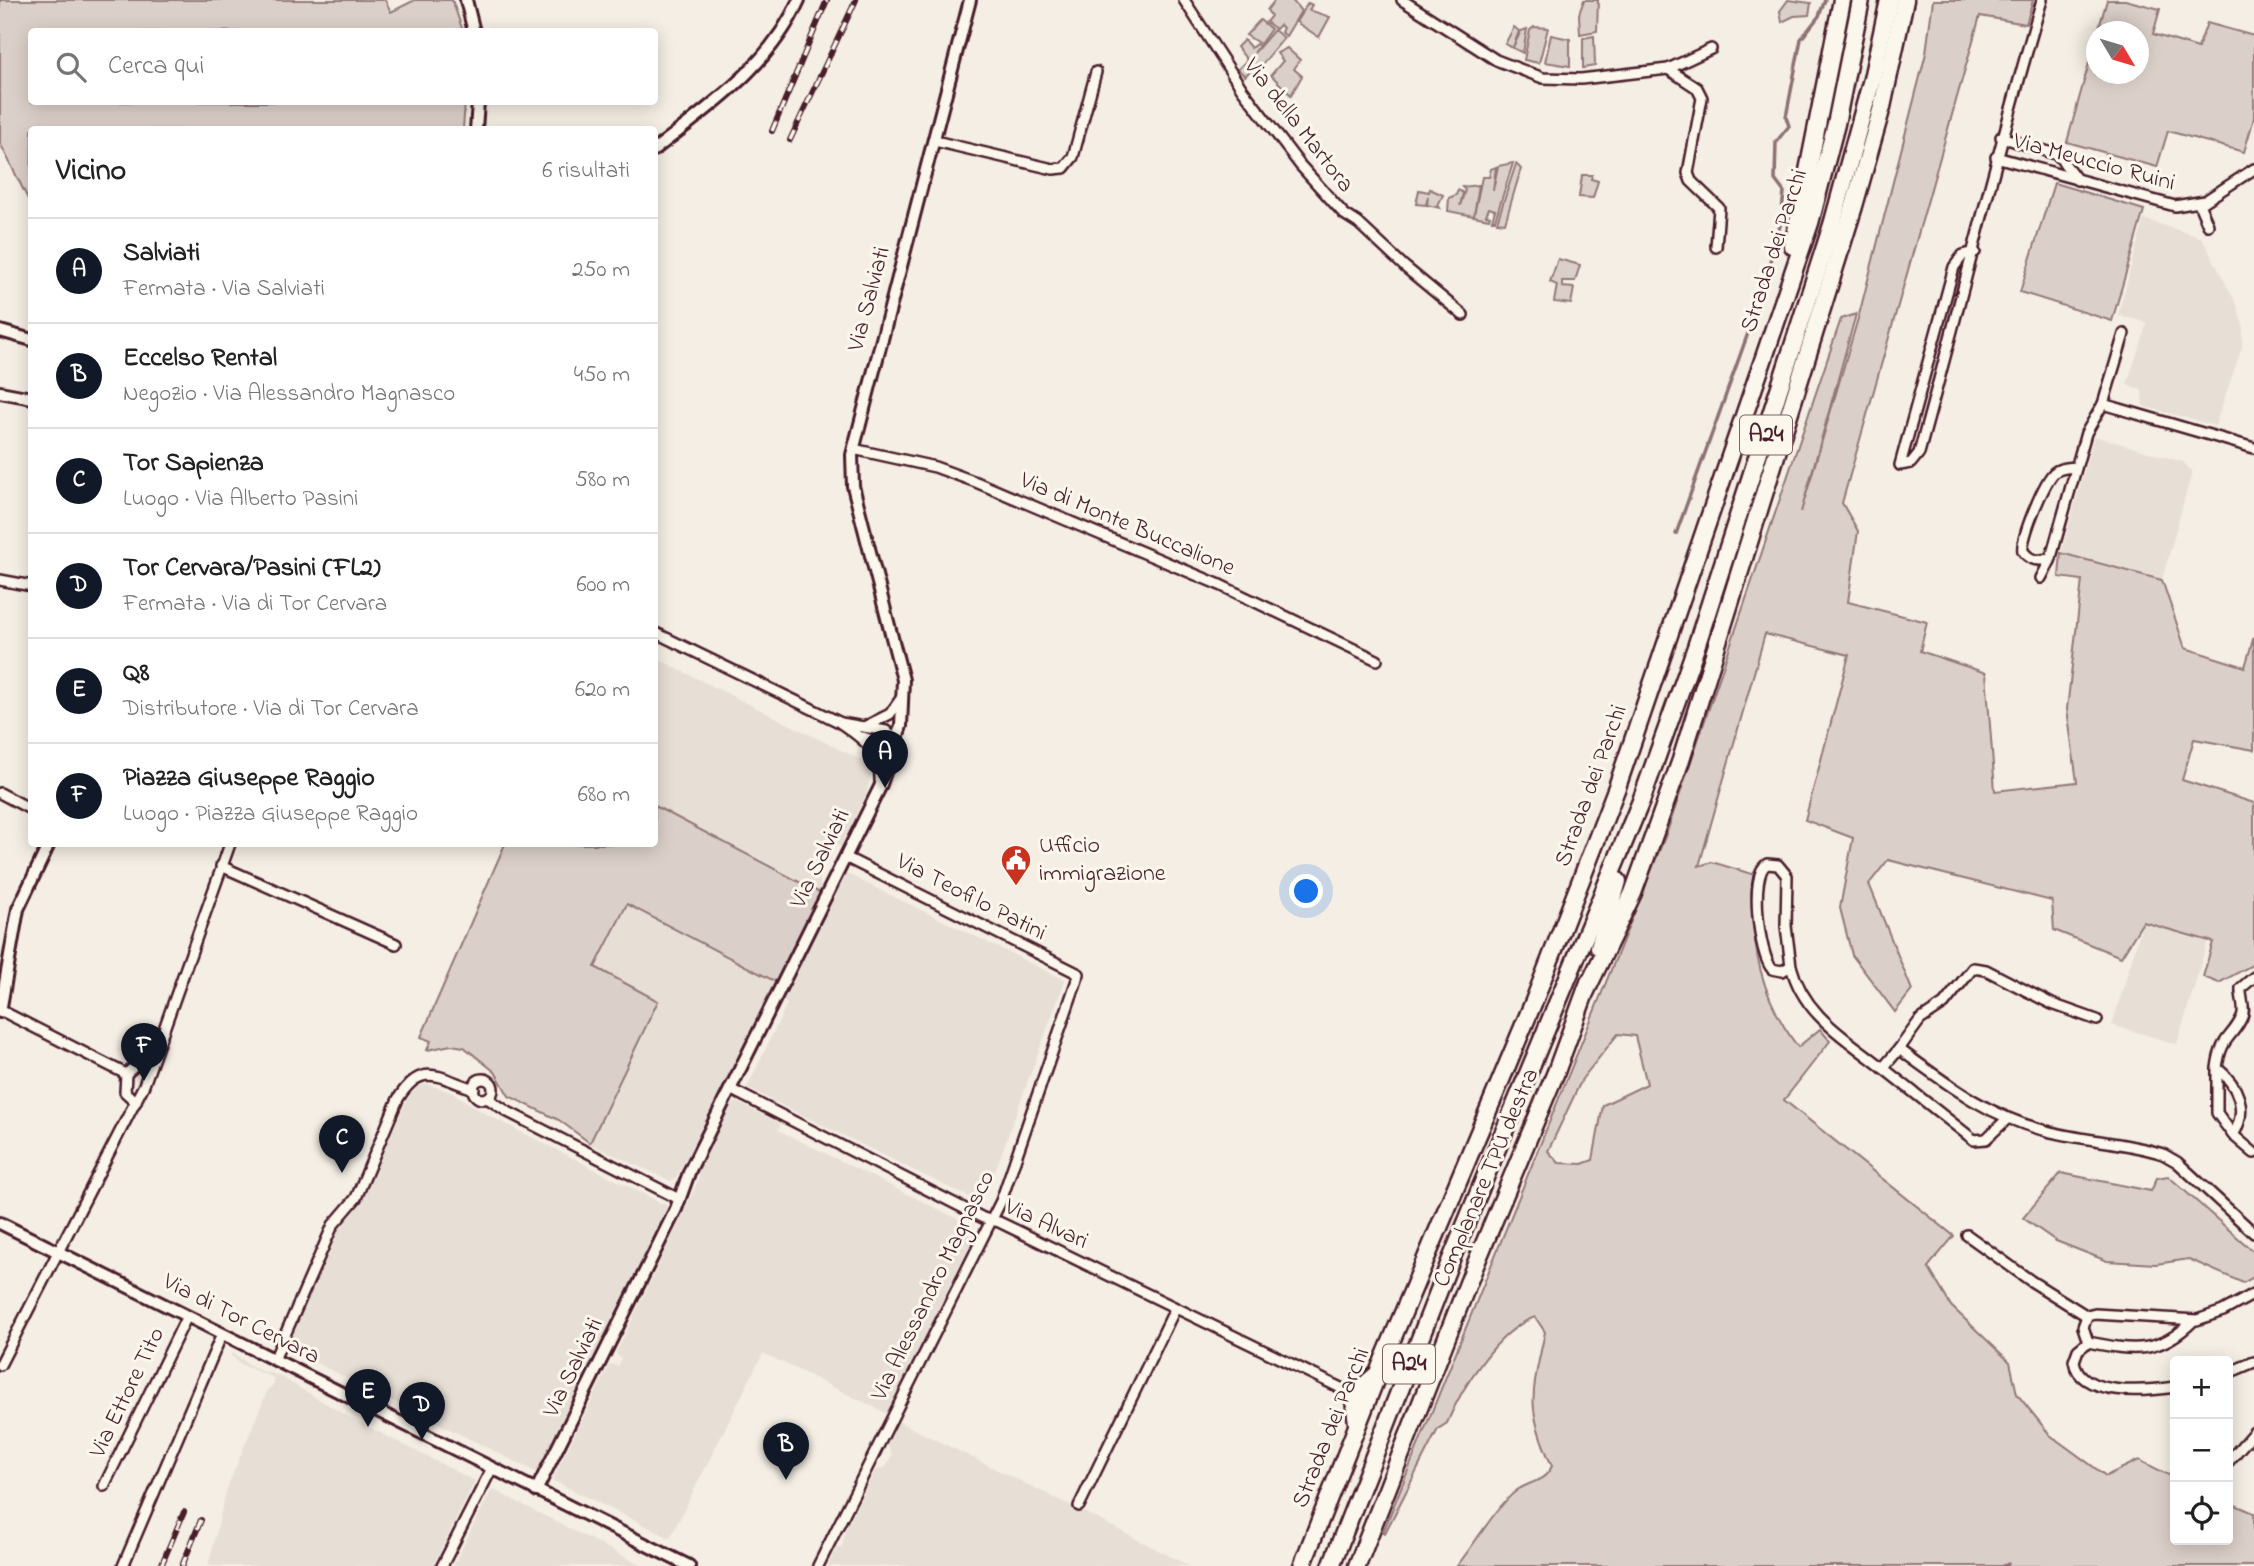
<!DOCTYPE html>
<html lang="it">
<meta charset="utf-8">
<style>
body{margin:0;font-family:"Indie Flower",sans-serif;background:#f2f2f2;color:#222}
.controls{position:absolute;right:21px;bottom:21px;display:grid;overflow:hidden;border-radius:7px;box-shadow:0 4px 18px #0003}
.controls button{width:63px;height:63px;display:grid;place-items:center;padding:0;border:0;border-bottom:2px solid #e0e0e0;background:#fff;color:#222;font:35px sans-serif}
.compass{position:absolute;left:2086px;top:21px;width:63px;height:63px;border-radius:50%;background:#fff;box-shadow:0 4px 18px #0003;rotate:128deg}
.you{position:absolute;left:1307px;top:892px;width:24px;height:24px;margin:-18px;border:5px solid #fff;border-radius:50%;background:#1a73e8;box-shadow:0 0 0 10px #1a73e833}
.badge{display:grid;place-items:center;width:46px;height:46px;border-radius:50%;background:#111827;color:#fff;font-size:23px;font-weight:700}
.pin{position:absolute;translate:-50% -58px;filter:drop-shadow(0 2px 4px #0008)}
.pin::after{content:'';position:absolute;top:37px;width:24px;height:21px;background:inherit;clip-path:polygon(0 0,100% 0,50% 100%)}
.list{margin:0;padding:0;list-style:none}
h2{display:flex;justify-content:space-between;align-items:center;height:91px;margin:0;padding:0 28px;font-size:30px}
h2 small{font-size:23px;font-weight:400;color:#767676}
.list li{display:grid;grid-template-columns:46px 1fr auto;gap:21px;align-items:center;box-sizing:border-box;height:105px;padding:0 28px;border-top:2px solid #e0e0e0}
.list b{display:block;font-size:26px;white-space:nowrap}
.list p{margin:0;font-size:23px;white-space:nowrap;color:#767676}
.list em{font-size:23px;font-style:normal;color:#767676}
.icon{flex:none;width:38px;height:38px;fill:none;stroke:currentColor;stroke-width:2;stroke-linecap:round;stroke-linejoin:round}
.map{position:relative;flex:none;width:2254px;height:1566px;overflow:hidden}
.search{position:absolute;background:#fff;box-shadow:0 4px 18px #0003;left:28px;top:28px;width:630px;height:77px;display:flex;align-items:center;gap:18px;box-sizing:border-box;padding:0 24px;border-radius:7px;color:#767676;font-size:26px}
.panel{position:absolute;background:#fff;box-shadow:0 4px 18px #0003;left:28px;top:126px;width:630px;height:721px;border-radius:7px}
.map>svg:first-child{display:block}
</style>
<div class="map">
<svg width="2254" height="1566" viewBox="0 0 2254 1566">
<rect width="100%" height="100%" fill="#f4eee4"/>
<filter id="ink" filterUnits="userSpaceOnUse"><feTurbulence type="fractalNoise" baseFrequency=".0143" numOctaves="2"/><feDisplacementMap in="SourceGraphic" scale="14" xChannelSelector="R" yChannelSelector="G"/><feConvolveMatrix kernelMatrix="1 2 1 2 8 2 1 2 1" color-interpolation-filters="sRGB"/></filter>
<g filter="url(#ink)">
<g fill="#e7dfd6">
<polygon points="2144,219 2202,238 2237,305 2243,327 2242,347 2215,426 2143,406 2142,390 2127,384 2147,323 2118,315"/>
<polygon points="2094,436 2183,462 2192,472 2162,580 2061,553"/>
<polygon points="654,657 873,766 866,795 841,846 832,846 820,872 820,893 655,806"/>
<polygon points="845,873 1065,980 988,1190 980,1197 972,1198 954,1190 747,1088 787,1004 783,1001"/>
<polygon points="627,904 776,982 676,1178 671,1181 590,1144 658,1001 595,967"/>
<polygon points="2143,922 2208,940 2177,1044 2112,1025"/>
<polygon points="427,1084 453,1093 486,1114 669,1207 536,1472 286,1348 338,1229 360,1205 407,1099 418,1086"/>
<polygon points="737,1102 781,1124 778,1130 968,1224 964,1231 975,1237 888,1414 763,1353 670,1538 552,1480 610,1364 618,1366 621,1359 616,1353 690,1199 699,1178 697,1170 729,1105"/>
<polygon points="232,1353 258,1370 278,1375 347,1416 475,1481 433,1566 208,1566 227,1488 268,1389 274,1384 274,1378 242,1365 231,1356"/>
<polygon points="897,1421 1084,1512 1189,1566 827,1566 836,1548 842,1547 845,1530 875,1471 886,1467 892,1455 886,1442"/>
<polygon points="492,1489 619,1554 643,1566 453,1566"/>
</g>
<g fill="#dbd0c9" stroke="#92787a" stroke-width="2" fill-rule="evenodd">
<polygon points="0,0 385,0 391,12 415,0 452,0 463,31 32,32 32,102 465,102 463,129 32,130 31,205 0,143"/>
<polygon points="1275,0 1292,0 1301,11 1286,36 1281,32 1283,28 1280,25 1276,29 1266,22 1271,16 1267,10"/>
<polygon points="1584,0 1598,0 1597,31 1580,34 1579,14"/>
<polygon points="1788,0 1811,3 1809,15 1794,16 1782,22 1780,11"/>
<path d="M 1933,0 L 2033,0 L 2026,24 L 1980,16 L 1842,503 L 1858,531 L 1848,602 L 1927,622 L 1920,651 L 1986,673 L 1995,791 L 2077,782 L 2067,709 L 2082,580 L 2059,577 L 2061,553 L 2162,580 L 2185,648 L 2245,667 L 2254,636 L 2254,750 L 2194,739 L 2182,780 L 2254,803 L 2254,964 L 2219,983 L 2203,977 L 2213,942 L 2143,922 L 2121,957 L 2054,930 L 2052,901 L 1888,860 L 1869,884 L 1912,990 L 1895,1012 L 1852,955 L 1840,908 L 1853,838 L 1805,820 L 1849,655 L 1765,634 L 1699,866 L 1712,862 L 1755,875 C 1748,937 1759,996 1798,1047 L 1820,1029 L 1830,1041 L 1784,1100 L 1954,1236 L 1928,1267 L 1951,1306 L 2010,1362 L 2017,1394 L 2050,1435 L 2106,1476 L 2139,1460 L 2175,1478 L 2175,1540 L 2228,1540 L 2228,1502 L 2254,1513 L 2254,1566 L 1457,1566 C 1473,1546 1497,1506 1516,1491 C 1529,1481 1544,1483 1552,1466 C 1525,1406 1532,1394 1545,1332 L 1535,1317 C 1498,1330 1462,1387 1447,1423 L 1438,1429 L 1385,1533 L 1383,1532 L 1667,832 L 1841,319 L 1856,314 L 1801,512 L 1859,315 L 1926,53 ZM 1618,1034 L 1635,1036 L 1647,1084 L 1603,1105 L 1593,1160 L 1582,1164 L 1559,1163 L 1548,1151 L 1582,1079 Z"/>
<polygon points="2107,0 2125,0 2160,9 2153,34 2198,48 2207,23 2254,36 2254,118 2244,152 2168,131 2157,167 2067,142 2096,38 2096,74 2138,74 2138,32 2098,31"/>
<polygon points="1308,3 1312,5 1309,10 1330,17 1319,37 1296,22"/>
<polygon points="1260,20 1271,29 1260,44 1246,35"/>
<polygon points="1514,27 1519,31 1513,47 1521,31 1527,29 1523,53 1505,44"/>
<polygon points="1534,27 1548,28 1539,63 1524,60 1530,30"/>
<polygon points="1274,30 1284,38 1261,66 1257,64 1245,76 1238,69 1247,60 1237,47 1244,40 1251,48 1256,44 1259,46 1254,53"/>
<polygon points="1551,35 1570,39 1570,66 1545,62"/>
<polygon points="1594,36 1595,66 1583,68 1583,38"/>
<polygon points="1287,48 1300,60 1294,69 1302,76 1291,95 1271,75 1283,61 1277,53"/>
<polygon points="1513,163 1495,220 1492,220 1495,210 1489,208 1486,215 1490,216 1489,219 1448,211 1449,198 1456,195 1458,190 1463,193 1460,206 1465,190 1462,187 1479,185 1474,215 1482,177 1489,177 1491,169 1496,167 1493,190 1498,166"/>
<polygon points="1516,164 1521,169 1505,223 1497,222"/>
<polygon points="1582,175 1592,175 1591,179 1598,181 1593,198 1579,197"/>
<polygon points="2054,183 2144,210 2112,321 2020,292"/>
<polygon points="1430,189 1443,195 1438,205 1440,208 1427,205 1428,196 1426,205 1416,204 1419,190 1429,192"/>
<polygon points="1558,259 1580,265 1575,281 1562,281 1562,287 1574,288 1571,304 1554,302 1557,285 1550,282"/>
<polygon points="655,806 820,893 776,982 627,904 595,967 658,1001 590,1143 559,1120 509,1096 495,1072 464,1047 451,1045 427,1050 431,1041 421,1037 505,844 654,844"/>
<polygon points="2061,1173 2151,1191 2157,1178 2168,1176 2254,1252 2254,1277 2243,1283 2189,1259 2156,1264 2107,1261 2056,1241 2023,1218"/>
</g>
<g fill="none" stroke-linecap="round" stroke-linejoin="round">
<g stroke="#8d7174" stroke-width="3.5">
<polyline points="1676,534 1757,308 1781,222 1784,192 1775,180 1776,142 1789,126 1786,117 1801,39 1819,16 1825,0"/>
<polyline points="2003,1566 2008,1563"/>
</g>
<g stroke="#4a1f2b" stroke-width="14">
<g id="minor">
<polyline points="1184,0 1242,89 1300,165 1344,214 1358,223 1405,267 1463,315"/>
<polyline points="1402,0 1496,60 1543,78 1581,79 1668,69 1711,49"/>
<polyline points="1668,69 1697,88 1702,98 1688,173 1691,181 1719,208 1716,247"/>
<polyline points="2001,137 2058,155 2077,180"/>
<polyline points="935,141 1053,169 1064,168 1073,157 1096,72"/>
<polyline points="1996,157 2175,206 2205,201 2254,169"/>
<polyline points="2199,204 2208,225"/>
<path d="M 1975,252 L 1963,255 L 1954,267 L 1900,465 L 1911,463 L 1919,453 C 1961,302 1997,150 2042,0"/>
<polyline points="2103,404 2124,334"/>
<polyline points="853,449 935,467 976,482 1220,585 1377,660"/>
<path d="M 2051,558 C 2039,562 2030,561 2023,551 C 2020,540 2045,479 2055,472 C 2061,467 2069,468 2076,467"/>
<polyline points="2041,578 2050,561 2086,433 2103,404 2254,448"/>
<polyline points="0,580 32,586"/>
<path d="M 654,632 L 839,722 C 862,738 881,750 880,780"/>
<polyline points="841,723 886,731 897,741 887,746 863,737"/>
<polyline points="866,726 890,714 902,697"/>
<polyline points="0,793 32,810"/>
<path d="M 1767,864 L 1778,865 L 1787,876 L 1786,926 L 1791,966 L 1782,971 L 1772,969 C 1759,955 1749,874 1767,864 Z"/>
<polyline points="221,866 396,944"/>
<path d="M 1791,966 C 1804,1016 1846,1038 1883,1068"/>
<polyline points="0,1010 126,1074 125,1092 136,1102"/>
<polyline points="1899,1049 1920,1020 1944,1004 1973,968 1986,970 2052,1004 2097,1020"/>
<path d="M 2217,1068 L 2217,1113 L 2233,1135 C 2249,1110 2238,1085 2217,1068 C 2221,1036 2232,1039 2242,1017 C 2246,1008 2240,998 2241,988 L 2254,977"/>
<polyline points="126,1074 135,1066 150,1066"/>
<circle cx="483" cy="1089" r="10"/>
<polyline points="730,1089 983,1218 999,1222 1349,1392"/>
<polyline points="487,1098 508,1112 679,1199"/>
<path d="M 2007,1119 L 1986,1139 L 1974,1140 L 1883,1068 L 1899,1049 C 1945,1083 1989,1117 2047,1131 C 2085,1141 2126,1142 2163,1154 L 2177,1162 L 2254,1233"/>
<polyline points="2233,1135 2254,1153"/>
<polyline points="1967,1235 2031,1281 2087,1316"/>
<path d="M 2194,1320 C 2159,1355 2134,1351 2088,1342 L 2083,1327 L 2087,1316 L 2095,1314 L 2197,1320 L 2223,1311 L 2254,1294"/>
<path d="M 2088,1342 L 2078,1350 L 2074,1361 C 2080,1398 2148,1391 2175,1387"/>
<path d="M 274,1360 L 333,1225 L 356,1198 L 398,1099 C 422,1060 439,1078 474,1089"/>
<polyline points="0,1365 144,1085 230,844"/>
<polyline points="2228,1373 2254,1362"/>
<polyline points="2228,1462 2254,1432"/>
<polyline points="104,1486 187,1316"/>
<polyline points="1079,1506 1175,1309"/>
<polyline points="123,1566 222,1334"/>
<polyline points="442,1566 492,1468"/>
<polyline points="818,1566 1001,1201 1079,974 845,857"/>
</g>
</g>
<g stroke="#4a1f2b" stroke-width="16">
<g id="tertiary">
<polyline points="466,0 474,32"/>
<polyline points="476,130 478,102"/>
<path d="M 654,150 C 710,106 770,66 799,0"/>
<polyline points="0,331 32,340"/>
<polyline points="0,392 32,398"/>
<polyline points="0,1012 18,909 49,844"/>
<polyline points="0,1223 689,1566"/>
<polyline points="536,1491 676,1209 690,1170 880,787 901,726 903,680 853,486 852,455 970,0"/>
</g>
</g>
<g stroke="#4a1f2b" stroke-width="21">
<g id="motorway">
<polyline points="1793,246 1842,0"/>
<polyline points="1599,947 1618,881"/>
<polyline points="1586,991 1633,893 1681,760 1854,206 1882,107 1905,0"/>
<polyline points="1357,1423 1354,1400 1349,1392 1360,1389 1375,1376"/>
<polyline points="1302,1566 1380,1368 1534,1001 1617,787 1810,223 1836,124 1861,0"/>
<polyline points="1331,1566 1450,1262 1641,801 1696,647 1832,225 1872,79 1889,0"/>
<polyline points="1357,1566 1474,1268 1556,1072 1589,982"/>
</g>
</g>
<use href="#minor" stroke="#fbf7ec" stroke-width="9"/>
<use href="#tertiary" stroke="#fbf7ec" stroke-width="10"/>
<use href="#motorway" stroke="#fbf7ec" stroke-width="16"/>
<g stroke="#4a1f2b" stroke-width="6">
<g id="rail">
<polyline points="772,131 827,0"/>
<polyline points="790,140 856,0"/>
<polyline points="161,1566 184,1512"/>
<polyline points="182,1566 201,1520"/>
</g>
</g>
<use href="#rail" stroke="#fbf7ec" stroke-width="3.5" stroke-dasharray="10" stroke-linecap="butt"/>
</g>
</g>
<defs>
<g id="civic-pin" transform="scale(1.575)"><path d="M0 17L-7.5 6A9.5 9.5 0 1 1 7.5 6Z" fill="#c8321e" stroke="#fbf7ec"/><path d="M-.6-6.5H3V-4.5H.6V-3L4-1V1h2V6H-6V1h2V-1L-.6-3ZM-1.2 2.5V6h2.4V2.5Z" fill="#fff"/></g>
</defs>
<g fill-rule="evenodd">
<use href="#civic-pin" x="1016" y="860"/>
</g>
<g text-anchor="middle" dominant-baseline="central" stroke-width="6" stroke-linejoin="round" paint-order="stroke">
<g fill="#fbf7ec" stroke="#7f6065" stroke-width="2">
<rect x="1740" y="415.5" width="52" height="39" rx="5"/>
<rect x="1383" y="1344.5" width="52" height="39" rx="5"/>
</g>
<g font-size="23" font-weight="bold" fill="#4a1f2b">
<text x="1766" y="435">A24</text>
<text x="1409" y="1364">A24</text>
</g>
<g font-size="24" fill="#4a1f2b" stroke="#fbf7ec">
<text transform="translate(1298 126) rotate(52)">Via della Martora</text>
<text transform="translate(2094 163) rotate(15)">Via Meuccio Ruini</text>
<text transform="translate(1775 251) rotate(-72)">Strada dei Parchi</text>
<text transform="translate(870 299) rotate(-75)">Via Salviati</text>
<text transform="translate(1127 525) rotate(23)">Via di Monte Buccalione</text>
<text transform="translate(1592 786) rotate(-70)">Strada dei Parchi</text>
<text transform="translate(821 859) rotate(-64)">Via Salviati</text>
<text transform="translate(971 898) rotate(27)">Via Teofilo Patini</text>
<text transform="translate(1487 1178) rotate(-67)">Complanare TPU destra</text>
<text transform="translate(1046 1225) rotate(25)">Via Alvari</text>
<text transform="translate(934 1286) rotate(-64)">Via Alessandro Magnasco</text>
<text transform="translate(241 1320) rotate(27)">Via di Tor Cervara</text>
<text transform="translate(574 1368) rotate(-64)">Via Salviati</text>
<text transform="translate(128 1393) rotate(-64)">Via Ettore Tito</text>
<text transform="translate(1332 1428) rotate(-68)">Strada dei Parchi</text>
</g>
<g font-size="24" fill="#4a1f2b" stroke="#fbf7ec" text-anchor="start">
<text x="1039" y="846">Ufficio<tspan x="1039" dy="28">immigrazione</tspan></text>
</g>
</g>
</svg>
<div class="controls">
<button>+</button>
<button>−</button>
<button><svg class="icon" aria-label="locate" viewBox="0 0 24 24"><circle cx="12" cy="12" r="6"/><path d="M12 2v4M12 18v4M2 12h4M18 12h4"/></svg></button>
</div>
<svg class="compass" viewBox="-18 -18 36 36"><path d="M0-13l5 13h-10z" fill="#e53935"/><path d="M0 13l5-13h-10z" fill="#767676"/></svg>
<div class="you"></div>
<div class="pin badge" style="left:885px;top:788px">A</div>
<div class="pin badge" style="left:786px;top:1480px">B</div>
<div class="pin badge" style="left:342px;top:1173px">C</div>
<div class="pin badge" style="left:422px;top:1440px">D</div>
<div class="pin badge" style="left:368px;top:1427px">E</div>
<div class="pin badge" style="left:144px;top:1081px">F</div>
<div class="search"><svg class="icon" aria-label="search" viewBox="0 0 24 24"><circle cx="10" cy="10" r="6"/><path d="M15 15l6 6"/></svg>Cerca qui</div>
<section class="panel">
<h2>Vicino<small>6 risultati</small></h2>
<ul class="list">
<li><span class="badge">A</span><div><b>Salviati</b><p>Fermata · Via Salviati</p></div><em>250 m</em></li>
<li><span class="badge">B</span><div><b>Eccelso Rental</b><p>Negozio · Via Alessandro Magnasco</p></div><em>450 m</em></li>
<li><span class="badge">C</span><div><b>Tor Sapienza</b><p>Luogo · Via Alberto Pasini</p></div><em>580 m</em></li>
<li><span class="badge">D</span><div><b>Tor Cervara/Pasini (FL2)</b><p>Fermata · Via di Tor Cervara</p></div><em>600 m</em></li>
<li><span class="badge">E</span><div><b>Q8</b><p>Distributore · Via di Tor Cervara</p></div><em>620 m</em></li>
<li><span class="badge">F</span><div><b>Piazza Giuseppe Raggio</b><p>Luogo · Piazza Giuseppe Raggio</p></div><em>680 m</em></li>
</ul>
</section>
</div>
